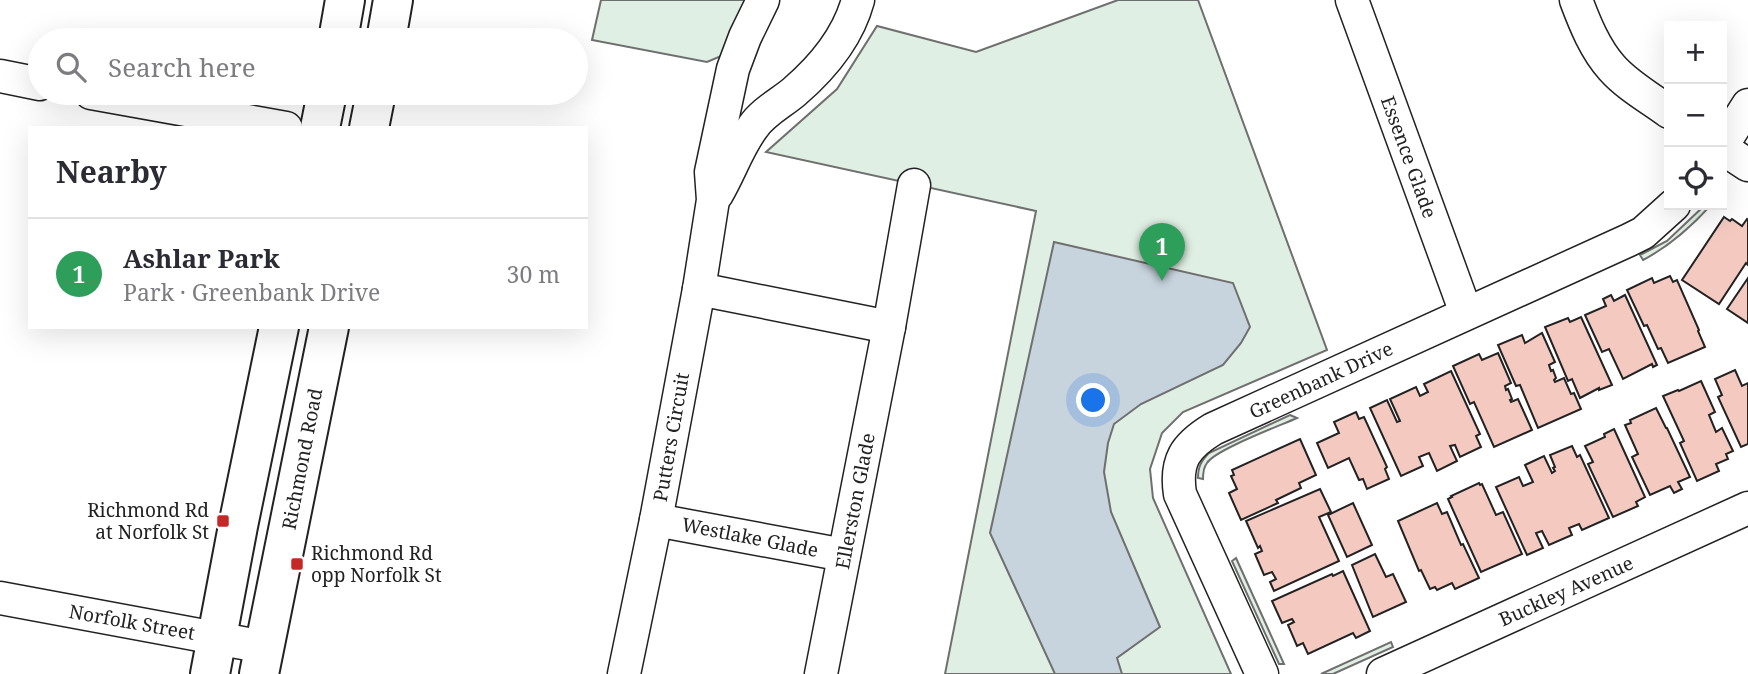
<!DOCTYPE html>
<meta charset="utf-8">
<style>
body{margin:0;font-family:"Noto Serif",serif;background:#f2f2f3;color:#2b2b33}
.controls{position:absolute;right:21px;top:21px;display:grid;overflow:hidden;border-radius:0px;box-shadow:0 7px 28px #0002}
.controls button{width:63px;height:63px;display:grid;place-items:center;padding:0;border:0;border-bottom:2px solid #e1e1e2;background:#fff;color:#2b2b33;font:35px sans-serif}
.you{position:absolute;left:1094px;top:401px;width:24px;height:24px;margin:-18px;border:5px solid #fff;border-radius:50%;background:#1a73e8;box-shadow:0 0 0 10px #1a73e833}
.badge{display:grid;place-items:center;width:46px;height:46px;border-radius:50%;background:#db2777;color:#fff;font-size:23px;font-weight:700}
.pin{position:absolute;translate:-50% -58px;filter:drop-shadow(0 2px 4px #0008)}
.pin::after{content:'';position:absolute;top:37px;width:24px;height:21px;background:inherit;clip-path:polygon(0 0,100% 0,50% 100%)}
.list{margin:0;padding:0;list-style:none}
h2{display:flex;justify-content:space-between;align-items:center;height:91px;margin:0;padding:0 28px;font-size:30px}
h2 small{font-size:23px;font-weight:400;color:#7c7c81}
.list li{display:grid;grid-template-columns:46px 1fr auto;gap:21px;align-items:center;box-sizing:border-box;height:112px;padding:0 28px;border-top:2px solid #e1e1e2}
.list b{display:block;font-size:26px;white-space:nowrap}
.list p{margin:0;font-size:23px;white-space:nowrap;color:#7c7c81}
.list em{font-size:23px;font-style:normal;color:#7c7c81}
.icon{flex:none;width:38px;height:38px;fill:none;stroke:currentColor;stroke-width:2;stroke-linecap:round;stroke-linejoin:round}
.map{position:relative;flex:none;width:1748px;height:674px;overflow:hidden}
.search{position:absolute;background:#fff;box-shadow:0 7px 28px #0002;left:28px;top:28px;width:560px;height:77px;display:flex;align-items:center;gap:18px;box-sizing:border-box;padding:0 24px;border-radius:38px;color:#7c7c81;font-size:26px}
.panel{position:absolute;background:#fff;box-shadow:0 7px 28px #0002;left:28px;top:126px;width:560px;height:203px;border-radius:0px}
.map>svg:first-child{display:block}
</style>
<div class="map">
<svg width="1748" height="674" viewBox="0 0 1748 674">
<rect width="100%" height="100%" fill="#fff"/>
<g fill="#e0efe3" stroke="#6f6f6f" stroke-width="2">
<polygon points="601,0 751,0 726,54 707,62 592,40"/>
<polygon points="1118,0 1198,0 1327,350 1183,412 1162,433 1150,469 1153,498 1231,674 945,674 1036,211 766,152 837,89 877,26 976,52"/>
<path d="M 1705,205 L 1711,205 C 1691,227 1670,246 1643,260 L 1640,255 L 1667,241 Z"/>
<path d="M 1290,415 L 1297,418 C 1279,426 1215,450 1207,463 C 1203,468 1203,474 1203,479 L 1198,478 C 1198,467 1201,461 1209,453 Z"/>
<polygon points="1236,558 1284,664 1279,664 1232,561"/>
<polygon points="1391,642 1393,647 1333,674 1321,674"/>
</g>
<polygon fill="#c7d3dd" stroke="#6f6f6f" stroke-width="2" points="1054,242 1233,283 1250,327 1241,343 1223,365 1141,404 1114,424 1108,443 1104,472 1111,512 1160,627 1117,658 1122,674 1055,674 990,533"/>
<g fill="#f3c9c0" stroke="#222" stroke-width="2">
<polygon points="1724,217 1730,221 1732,219 1742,226 1747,219 1748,220 1748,265 1746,263 1719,304 1682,280"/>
<polygon points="1670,276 1673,282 1677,280 1699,330 1698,331 1705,347 1668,363 1661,348 1658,349 1647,325 1644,326 1627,290 1652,278 1654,283"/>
<polygon points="1748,278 1748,323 1727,309"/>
<polygon points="1611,295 1614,301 1625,295 1657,365 1653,367 1652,364 1623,379 1609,349 1602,352 1585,315 1606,306 1603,299"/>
<polygon points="1581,317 1612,385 1599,390 1599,388 1580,398 1572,379 1568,381 1545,327 1568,318 1570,322"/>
<polygon points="1542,333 1555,362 1549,365 1551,371 1553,370 1556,378 1554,380 1555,382 1564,378 1571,394 1574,393 1581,409 1538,428 1520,385 1516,386 1498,345 1522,335 1525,343"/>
<polygon points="1498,353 1511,383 1505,386 1506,390 1508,389 1512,399 1510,400 1511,402 1518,399 1532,430 1494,447 1474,402 1470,404 1453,366 1479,354 1482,360"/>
<polygon points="1735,370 1742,386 1748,383 1748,444 1741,447 1718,397 1722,395 1715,379"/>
<polygon points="1451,371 1480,434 1476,436 1481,447 1460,457 1455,445 1450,446 1457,461 1437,471 1429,453 1419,457 1423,466 1401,476 1370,408 1387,400 1397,422 1400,421 1390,399 1416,387 1420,396 1428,392 1424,384"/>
<polygon points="1701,381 1715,412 1709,415 1716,432 1722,428 1733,451 1726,454 1728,459 1716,464 1719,471 1697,481 1680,443 1684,441 1663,396 1678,390 1679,391"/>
<polygon points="1656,408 1666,428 1667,428 1690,477 1678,482 1682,489 1674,493 1670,486 1650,495 1632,457 1638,454 1625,425 1631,423 1630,420"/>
<polygon points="1356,412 1359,419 1364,417 1387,467 1385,469 1389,479 1367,489 1363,479 1359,480 1349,458 1328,468 1317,443 1339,433 1334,422"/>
<polygon points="1614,429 1645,497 1636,502 1638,506 1613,517 1588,464 1593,462 1585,446 1605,437 1604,434"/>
<polygon points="1300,439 1316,475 1299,483 1301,488 1276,500 1278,503 1241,520 1229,493 1237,489 1231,476 1234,475 1232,470"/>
<polygon points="1572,446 1577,457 1580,455 1609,518 1582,530 1579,524 1569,528 1572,535 1549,545 1542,531 1536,533 1543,548 1527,555 1496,487 1519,477 1523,486 1533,482 1525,465 1544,456 1552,473 1555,471 1553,468 1555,467 1550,455"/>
<polygon points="1479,483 1480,485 1482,484 1496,515 1503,512 1522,554 1481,572 1448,499 1452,497 1451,496"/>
<polygon points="1320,489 1331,512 1319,517 1339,561 1274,591 1270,582 1276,579 1272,572 1264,575 1255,554 1262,551 1260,546 1258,548 1246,521"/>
<polygon points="1353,503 1372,545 1347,557 1328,515"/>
<polygon points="1437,503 1442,514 1447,512 1461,545 1463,544 1479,578 1455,589 1452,583 1437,590 1435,587 1430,589 1421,570 1419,571 1398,521"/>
<polygon points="1375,554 1386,577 1393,574 1406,602 1373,617 1352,565"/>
<polygon points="1343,571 1370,631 1356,638 1353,633 1308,654 1303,643 1297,646 1288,625 1294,622 1292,619 1282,623 1272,601 1332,574 1333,576"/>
</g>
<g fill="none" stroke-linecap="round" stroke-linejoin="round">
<g stroke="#222" stroke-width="35">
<g id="minor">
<polyline points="1352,0 1466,313"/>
<path d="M 1576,0 C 1585,24 1595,49 1612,68 C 1628,86 1650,98 1669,112"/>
<polyline points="0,76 40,84"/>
<polyline points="91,93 286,128"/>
<polyline points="1722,146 1748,105"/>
<polyline points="1722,148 1748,165"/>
<path d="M 717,194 C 730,172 738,147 753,127 C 763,112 781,103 794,92 C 822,68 848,37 858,0"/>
<polyline points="699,289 889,327"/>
<polyline points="656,520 844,555"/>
<polyline points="0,598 264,647"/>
<polyline points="624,674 656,520 699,289 713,200 711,172 733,69 745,37 763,0"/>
<polyline points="821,674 889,327 914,185"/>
<path d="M 1262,674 L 1180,494 C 1175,461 1185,446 1213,429 L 1629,240 L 1643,233 L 1674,205"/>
<polyline points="1383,674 1748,508"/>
</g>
</g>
<g stroke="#222" stroke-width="42">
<g id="major">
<polyline points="338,40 345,0"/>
<polyline points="386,40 393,0"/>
<polyline points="320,128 327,93"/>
<polyline points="369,128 376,93"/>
<polyline points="210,674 238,526 279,327"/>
<polyline points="259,674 329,327"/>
</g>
</g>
<use href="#minor" stroke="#fff" stroke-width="32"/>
<use href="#major" stroke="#fff" stroke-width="38"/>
</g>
<g fill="#c62828" stroke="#fff" stroke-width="2.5">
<rect x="216" y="514" width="14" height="14" rx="3.5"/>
<rect x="290" y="557" width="14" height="14" rx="3.5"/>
</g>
<g text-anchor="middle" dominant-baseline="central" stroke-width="5" stroke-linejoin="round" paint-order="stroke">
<g font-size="19" fill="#222" stroke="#fff">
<text transform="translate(1409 157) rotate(70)">Essence Glade</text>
<text transform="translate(1321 380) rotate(-25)">Greenbank Drive</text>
<text transform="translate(671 437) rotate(-80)">Putters Circuit</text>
<text transform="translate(302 459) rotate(-79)">Richmond Road</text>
<text transform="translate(855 501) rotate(-79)">Ellerston Glade</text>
<text transform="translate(750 537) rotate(11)">Westlake Glade</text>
<text transform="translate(1566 591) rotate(-24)">Buckley Avenue</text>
<text transform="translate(132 622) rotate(10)">Norfolk Street</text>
</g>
<g font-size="19" fill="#222" stroke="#fff" text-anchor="end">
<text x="209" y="510">Richmond Rd<tspan x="209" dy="22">at Norfolk St</tspan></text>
<text x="311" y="553" text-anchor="start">Richmond Rd<tspan x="311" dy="22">opp Norfolk St</tspan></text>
</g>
</g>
</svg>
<div class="controls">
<button>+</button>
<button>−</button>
<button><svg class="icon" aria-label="locate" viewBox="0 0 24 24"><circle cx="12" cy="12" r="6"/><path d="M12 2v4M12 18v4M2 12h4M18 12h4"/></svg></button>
</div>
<div class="you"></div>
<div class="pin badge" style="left:1162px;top:281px;background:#2e9e5b">1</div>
<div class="search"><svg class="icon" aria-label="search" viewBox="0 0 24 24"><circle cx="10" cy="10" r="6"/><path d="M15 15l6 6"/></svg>Search here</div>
<section class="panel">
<h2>Nearby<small></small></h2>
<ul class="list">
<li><span class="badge" style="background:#2e9e5b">1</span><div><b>Ashlar Park</b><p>Park · Greenbank Drive</p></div><em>30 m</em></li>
</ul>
</section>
</div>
